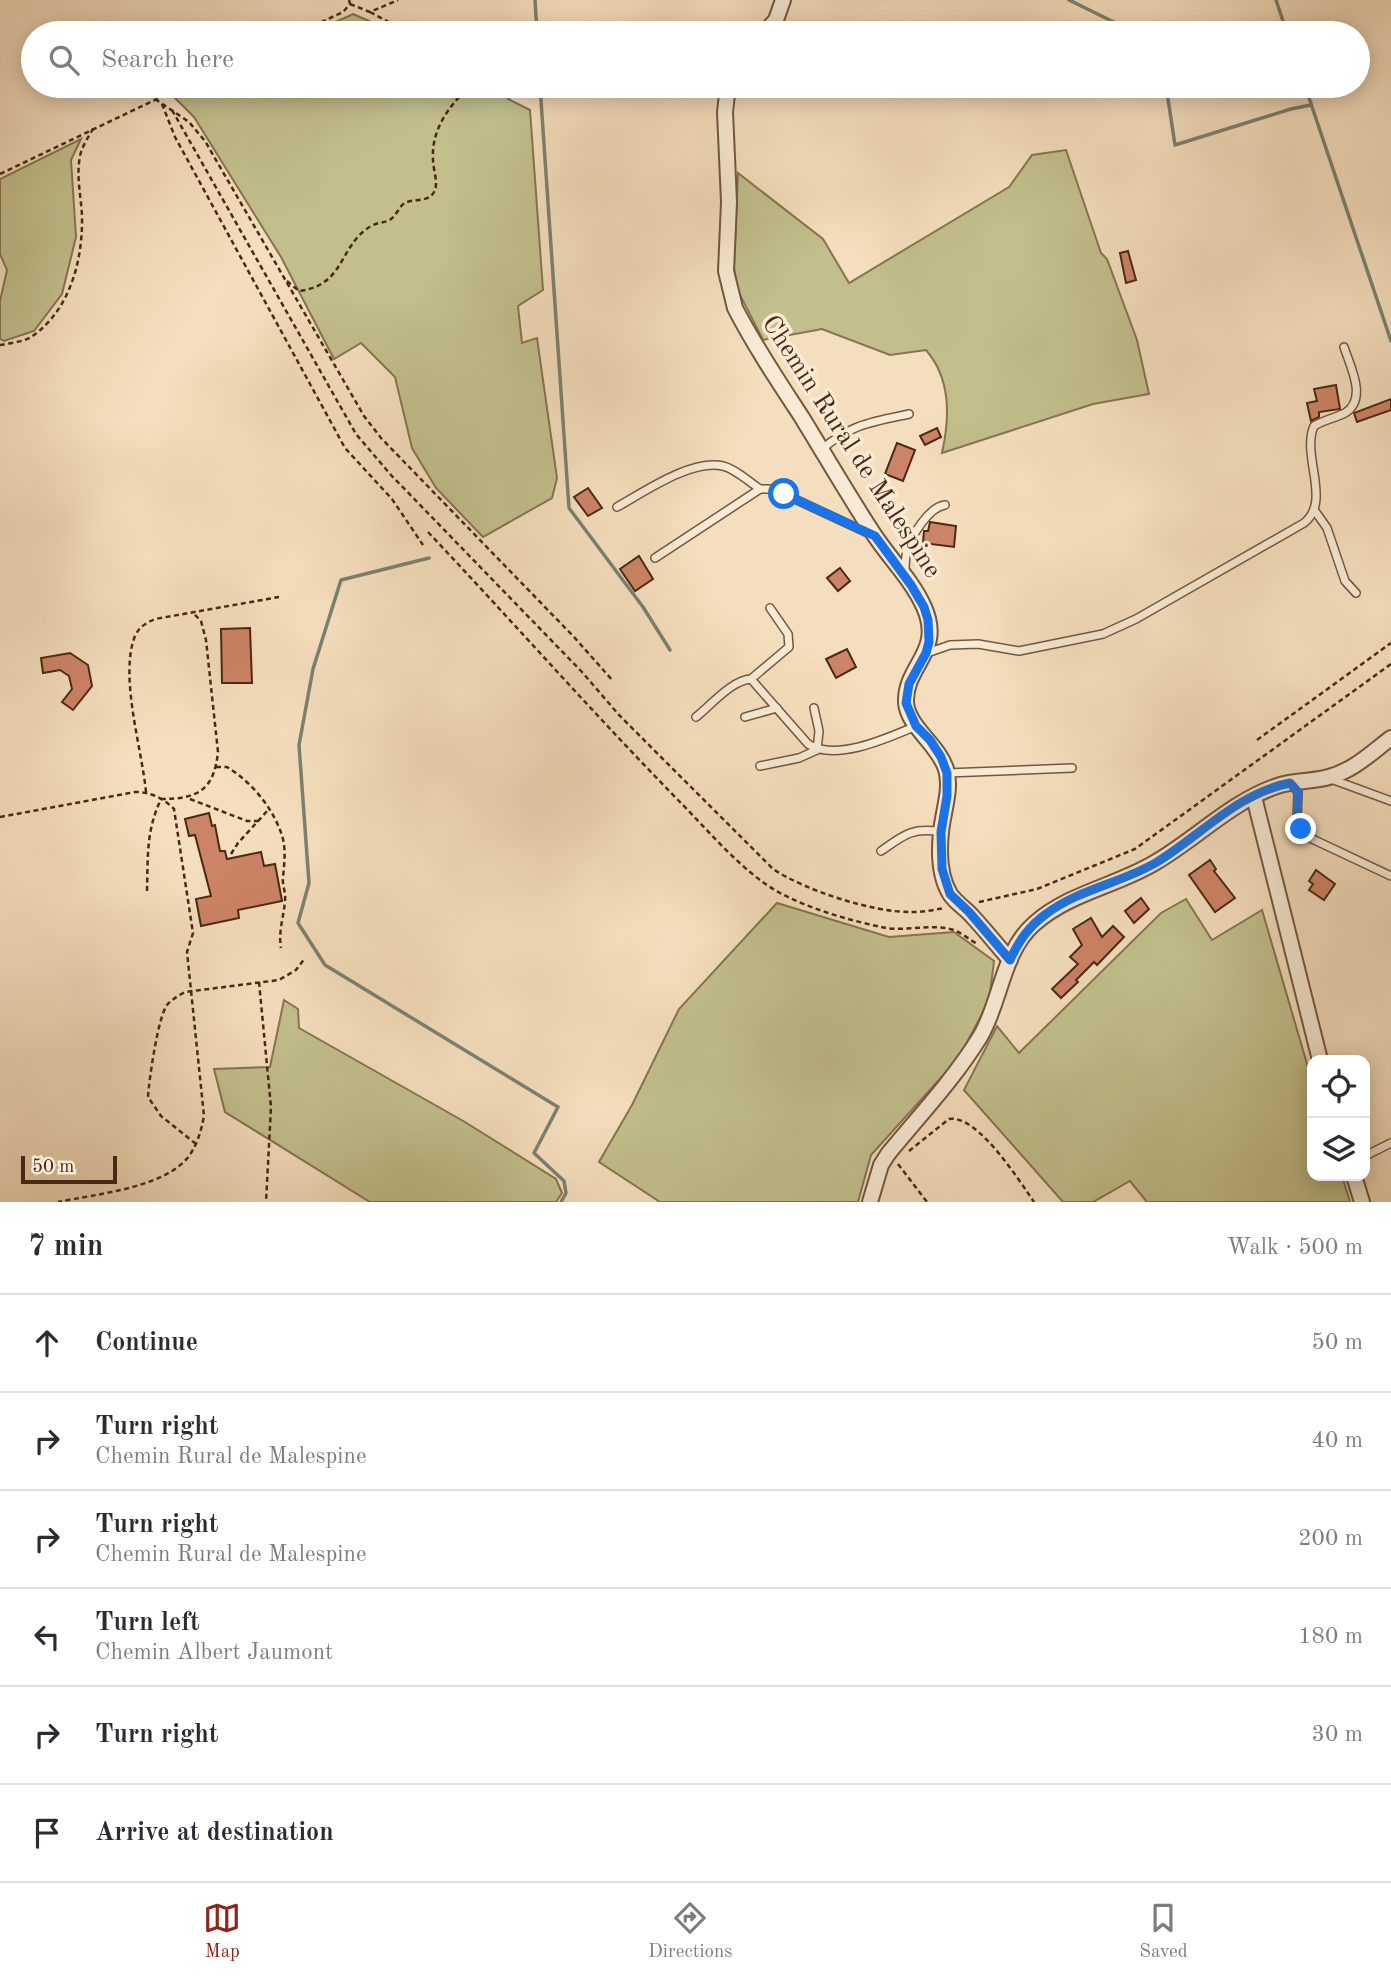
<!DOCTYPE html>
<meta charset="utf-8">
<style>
body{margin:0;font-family:"Old Standard TT",serif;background:#f2f2f3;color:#2b2b33}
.controls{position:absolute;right:21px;bottom:21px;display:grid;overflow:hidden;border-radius:14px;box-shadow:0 4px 18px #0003}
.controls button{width:63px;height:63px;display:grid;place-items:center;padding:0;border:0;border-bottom:2px solid #e1e1e2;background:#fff;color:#2b2b33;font:35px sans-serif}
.scale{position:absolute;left:21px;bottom:18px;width:96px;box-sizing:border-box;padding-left:7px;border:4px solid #4a2815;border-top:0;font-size:19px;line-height:24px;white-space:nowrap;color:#4a2815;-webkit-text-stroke:5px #f8ead4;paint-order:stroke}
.stop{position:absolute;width:21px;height:21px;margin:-16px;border:5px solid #1a73e8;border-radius:50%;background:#fff}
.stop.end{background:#1a73e8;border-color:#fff;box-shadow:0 2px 7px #0008}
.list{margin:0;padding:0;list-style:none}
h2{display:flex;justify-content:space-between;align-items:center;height:91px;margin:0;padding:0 28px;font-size:30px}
h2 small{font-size:23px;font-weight:400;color:#7c7c81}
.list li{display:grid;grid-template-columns:46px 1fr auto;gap:21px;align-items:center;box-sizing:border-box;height:98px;padding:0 28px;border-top:2px solid #e1e1e2}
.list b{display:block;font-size:26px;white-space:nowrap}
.list p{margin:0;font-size:23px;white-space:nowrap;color:#7c7c81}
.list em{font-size:23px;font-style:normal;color:#7c7c81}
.icon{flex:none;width:38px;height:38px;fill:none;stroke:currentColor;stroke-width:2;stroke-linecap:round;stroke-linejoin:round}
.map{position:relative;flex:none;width:1391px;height:1202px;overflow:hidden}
.search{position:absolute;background:#fff;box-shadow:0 4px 18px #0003;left:21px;right:21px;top:21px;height:77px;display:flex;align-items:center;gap:18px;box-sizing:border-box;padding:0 24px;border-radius:38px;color:#7c7c81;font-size:26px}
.sheet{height:679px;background:#fff}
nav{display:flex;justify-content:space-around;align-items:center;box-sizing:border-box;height:98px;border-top:2px solid #e1e1e2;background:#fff;font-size:19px;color:#7c7c81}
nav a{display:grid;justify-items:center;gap:4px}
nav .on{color:#8f2418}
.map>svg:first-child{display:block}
</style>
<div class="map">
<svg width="1391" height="1202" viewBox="0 0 1391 1202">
<rect width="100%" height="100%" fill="#f5debd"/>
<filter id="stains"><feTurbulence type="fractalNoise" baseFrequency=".00286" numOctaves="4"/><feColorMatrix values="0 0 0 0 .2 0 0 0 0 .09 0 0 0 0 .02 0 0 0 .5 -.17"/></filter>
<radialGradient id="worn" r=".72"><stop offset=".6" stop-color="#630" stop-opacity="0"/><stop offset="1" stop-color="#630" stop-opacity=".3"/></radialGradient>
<g fill="#c2bf8d" stroke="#867451" stroke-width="2">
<polygon points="353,14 396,33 311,33"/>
<polygon points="199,86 501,86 508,99 530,110 543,290 518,306 522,343 537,338 557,478 552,498 483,537 436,488 412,448 395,377 361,343 334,359 281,257 194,117 174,97"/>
<polygon points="81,139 71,160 76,237 62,294 34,331 4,341 0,339 0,301 7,270 0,254 0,179"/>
<path d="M 1066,150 L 1101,253 L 1107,259 L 1137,340 L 1149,394 L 1093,404 L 942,453 C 950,417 951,379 926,350 L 890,355 L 822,329 L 763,340 L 737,289 L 734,267 L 738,173 L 823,239 L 849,283 L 1009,187 L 1032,155 Z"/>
<polygon points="1186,899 1212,940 1262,910 1312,1081 1312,1176 1342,1176 1350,1202 1147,1202 1130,1181 1093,1202 1063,1202 964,1090 997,1026 1019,1053 1161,913"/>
<polygon points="777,903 889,937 954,932 994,961 989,1001 958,1059 871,1155 858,1202 660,1202 599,1162 632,1105 679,1009"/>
<polygon points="284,1000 298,1009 299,1028 465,1122 556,1179 562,1193 556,1202 370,1202 225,1112 214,1069 270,1067"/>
</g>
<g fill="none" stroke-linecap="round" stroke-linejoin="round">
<g stroke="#7c8170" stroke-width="3.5">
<polyline points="535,0 537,33"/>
<polyline points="1069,0 1136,33"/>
<polyline points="1276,0 1287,33"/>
<polyline points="540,86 569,508 643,607 670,650"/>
<polyline points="1166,86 1175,145 1291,109 1311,105"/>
<polyline points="1305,86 1391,341"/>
<polyline points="429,558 341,580 313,669 299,745 309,883 298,923 325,965 558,1107 534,1153 564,1181 566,1193 561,1202"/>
</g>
</g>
<g fill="#cd8366" stroke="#4a2815" stroke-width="2">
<polygon points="1128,251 1136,280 1126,283 1120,253"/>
<polygon points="1336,385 1340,409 1319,412 1319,417 1311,421 1307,403 1317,401 1314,389"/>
<polygon points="1391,399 1391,410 1357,422 1354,413"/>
<polygon points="937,428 941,437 925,445 920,436"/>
<polygon points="897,443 915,450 903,481 885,474"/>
<polygon points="588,488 602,508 588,516 574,497"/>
<polygon points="930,522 956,526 954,547 923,543 924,531 928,531"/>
<polygon points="639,556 653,579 635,591 620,569"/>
<polygon points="840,568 850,581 838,591 827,578"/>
<polygon points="250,628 252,683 222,683 221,629"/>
<polygon points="847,649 856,667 836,678 826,659"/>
<polygon points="70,653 88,665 92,686 73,710 62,702 72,689 69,676 60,670 43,673 41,658"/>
<polygon points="209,813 212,826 215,825 220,851 225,851 227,859 261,852 264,866 275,864 282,901 238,910 239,918 201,926 196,899 211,896 195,835 189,836 185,819"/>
<polygon points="1210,860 1216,869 1214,871 1235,898 1215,912 1189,875"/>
<polygon points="1316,870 1335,884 1324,900 1309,890 1313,884 1309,881"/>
<polygon points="1141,898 1149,909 1134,923 1125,911"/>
<polygon points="1091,918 1102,937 1113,926 1124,937 1097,965 1094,962 1076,980 1078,982 1061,998 1052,989 1078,964 1070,957 1082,945 1073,929"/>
</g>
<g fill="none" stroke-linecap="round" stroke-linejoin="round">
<g stroke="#75563f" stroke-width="10">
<g id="lane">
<path d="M 822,449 C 852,424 871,422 909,414"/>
<polyline points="760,489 769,489 784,494 872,535"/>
<path d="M 617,507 C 644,492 691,459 723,466 C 736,469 749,482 760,489 L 655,558"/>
<polyline points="1315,511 1327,528 1345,581 1356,593"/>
<path d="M 905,574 C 905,567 905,558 907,551 C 911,536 929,507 945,505"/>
<path d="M 927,653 L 950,645 L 978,644 L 1019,651 L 1103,634 L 1136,619 L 1304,523 C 1332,501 1301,456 1314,426 C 1324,420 1335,418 1345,413 C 1368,399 1350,366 1344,347"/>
<polyline points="751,679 789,647 788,634 770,608"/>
<path d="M 696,717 C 711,705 732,680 751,679 L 808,744 C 835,762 888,738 916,726"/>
<polyline points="745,717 777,708"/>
<polyline points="760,766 799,758 817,750 819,731 814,708"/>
<polyline points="947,773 1072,768"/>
<polyline points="1331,779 1391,801"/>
<polyline points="1291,784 1298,792 1297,821 1308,837 1391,876"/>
<path d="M 881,851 C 904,835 912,827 941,832"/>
<polyline points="1365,1156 1391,1143"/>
</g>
</g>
<g stroke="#75563f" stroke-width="18">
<g id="street">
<polyline points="764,33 776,20 783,0"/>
<path d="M 728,86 L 725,112 L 729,202 L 726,271 L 735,308 C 754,345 778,381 801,416 C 825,455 848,495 873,533 C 889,558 912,580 924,607 C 944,652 905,665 906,702 C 907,726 938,744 946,769 C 952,789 943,811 941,832 C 939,851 939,876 950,894 C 956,903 965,908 972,916 C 985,930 997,945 1010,960"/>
<polyline points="1254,797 1320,1060"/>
<polyline points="1354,1176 1362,1202"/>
<path d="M 870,1202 L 881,1165 L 888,1154 C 920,1115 954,1079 980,1037 C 1001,1002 1002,952 1034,924 C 1070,892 1117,886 1156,862 C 1197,838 1231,802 1277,786 C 1294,780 1312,782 1329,777 C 1354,770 1371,753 1391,738"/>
</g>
</g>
<g stroke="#4a2815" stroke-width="2.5" stroke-dasharray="5 3.5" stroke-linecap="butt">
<polyline points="350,4 370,12 398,0"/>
<polyline points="370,12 409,33"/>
<polyline points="298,33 343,12 350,4 349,0"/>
<polyline points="155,99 189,122 205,141 364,416 381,438 574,637 613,681"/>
<polyline points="162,104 175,137 345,448 392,499 423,545"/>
<path d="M 172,110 L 356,434 L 391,475 L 582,672 L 619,715 L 773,869 C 804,890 874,913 912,912 C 923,912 934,910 944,908"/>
<polyline points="0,174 184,86"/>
<path d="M 287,281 L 299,291 C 346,285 338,246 371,226 C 378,222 386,223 391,219 C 397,215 399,206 405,203 C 414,198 428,203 434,192 C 439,183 433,170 433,160 C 431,129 449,107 469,86"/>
<path d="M 0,345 C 10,343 23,342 31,337 C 70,311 83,260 82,216 C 81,195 76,177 80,156 C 82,146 89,136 94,127"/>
<path d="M 428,532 C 512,621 593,713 678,800 C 708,830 743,873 780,893 C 812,910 852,921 886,928 C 907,931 930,924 950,929 C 960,931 969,940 978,944"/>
<polyline points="1257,740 1391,643"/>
<path d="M 216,767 L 227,767 C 252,782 275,810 283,839 C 286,852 284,865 283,878 C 282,885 286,892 285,900 C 284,917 278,931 281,948"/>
<path d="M 146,792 C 142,749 119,676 135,636 C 139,627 146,623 155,619 L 279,597"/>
<polyline points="190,799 247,821 259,821"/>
<path d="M 0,817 L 135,792 C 151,792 163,798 174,809 L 193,933 L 187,952 L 204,1116 C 201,1131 198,1143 189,1156 C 165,1188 96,1194 58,1202"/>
<polyline points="231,854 238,843 269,809"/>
<path d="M 147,891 C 148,856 146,831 161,799 C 198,799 214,790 218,752 L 206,640 L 201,621 L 193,613"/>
<polyline points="979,902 1037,889 1135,849 1391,664"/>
<polyline points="259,982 271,1107 266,1202"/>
<path d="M 196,1144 L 161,1116 L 148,1097 C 149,1080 158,1017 167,1005 C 172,999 178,996 185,992 L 279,980 L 296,970 L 305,958"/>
<path d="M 909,1151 L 949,1119 C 977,1114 1019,1180 1034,1202"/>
<polyline points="898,1164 927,1202"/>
</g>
<use href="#lane" stroke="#f8ead4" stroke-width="7"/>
<use href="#street" stroke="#f8ead4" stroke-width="14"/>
</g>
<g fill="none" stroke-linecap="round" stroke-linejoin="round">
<path stroke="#1a73e8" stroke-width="9" d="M 784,494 L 875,536 L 911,585 L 924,607 L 928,620 L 929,642 L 926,653 L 909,684 L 906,703 L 916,726 L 930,740 L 941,757 L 947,773 L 947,796 L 941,832 L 942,869 L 950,894 L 969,912 L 1010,960 C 1019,941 1028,927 1046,914 C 1079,889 1122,883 1157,862 C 1201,835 1238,793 1290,783 L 1298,792 L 1297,821 L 1301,829"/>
</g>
<g text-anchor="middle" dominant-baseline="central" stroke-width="7" stroke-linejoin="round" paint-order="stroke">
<g font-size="26" fill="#4a2815" stroke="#f8ead4">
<text transform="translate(851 447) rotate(57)">Chemin Rural de Malespine</text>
</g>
</g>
<rect width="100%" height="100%" filter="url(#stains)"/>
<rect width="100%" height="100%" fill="url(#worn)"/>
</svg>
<div class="controls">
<button><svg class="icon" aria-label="locate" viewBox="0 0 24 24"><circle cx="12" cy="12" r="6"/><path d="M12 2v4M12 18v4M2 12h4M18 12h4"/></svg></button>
<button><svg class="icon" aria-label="layers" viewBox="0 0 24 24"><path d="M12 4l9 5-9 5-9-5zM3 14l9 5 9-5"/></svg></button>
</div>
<div class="scale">50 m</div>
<div class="stop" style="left:784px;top:494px"></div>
<div class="stop end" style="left:1301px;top:829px"></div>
<div class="search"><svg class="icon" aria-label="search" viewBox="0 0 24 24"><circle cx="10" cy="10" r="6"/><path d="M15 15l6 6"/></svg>Search here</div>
</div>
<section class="sheet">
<h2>7 min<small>Walk · 500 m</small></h2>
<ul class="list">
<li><svg class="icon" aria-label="ahead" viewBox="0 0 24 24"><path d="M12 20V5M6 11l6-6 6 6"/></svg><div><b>Continue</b></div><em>50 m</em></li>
<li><svg class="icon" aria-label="right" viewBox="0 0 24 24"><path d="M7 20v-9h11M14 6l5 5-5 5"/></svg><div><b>Turn right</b><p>Chemin Rural de Malespine</p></div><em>40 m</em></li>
<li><svg class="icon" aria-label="right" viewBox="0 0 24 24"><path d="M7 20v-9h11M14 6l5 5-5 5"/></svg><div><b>Turn right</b><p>Chemin Rural de Malespine</p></div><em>200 m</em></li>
<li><svg class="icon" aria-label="left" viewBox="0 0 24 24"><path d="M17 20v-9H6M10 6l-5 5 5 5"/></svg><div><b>Turn left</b><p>Chemin Albert Jaumont</p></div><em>180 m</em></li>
<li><svg class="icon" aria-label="right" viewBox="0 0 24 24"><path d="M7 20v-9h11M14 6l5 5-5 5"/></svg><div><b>Turn right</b></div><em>30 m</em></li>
<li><svg class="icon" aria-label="arrive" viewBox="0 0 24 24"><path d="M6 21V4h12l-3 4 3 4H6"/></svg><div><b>Arrive at destination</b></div></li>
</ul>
</section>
<nav>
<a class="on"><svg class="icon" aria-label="map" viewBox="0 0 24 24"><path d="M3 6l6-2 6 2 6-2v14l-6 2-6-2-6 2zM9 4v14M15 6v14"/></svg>Map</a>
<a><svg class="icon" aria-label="directions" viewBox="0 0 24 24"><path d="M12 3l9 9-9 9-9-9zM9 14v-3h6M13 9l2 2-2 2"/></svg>Directions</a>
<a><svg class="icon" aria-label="saved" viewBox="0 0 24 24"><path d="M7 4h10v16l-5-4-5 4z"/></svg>Saved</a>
</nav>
